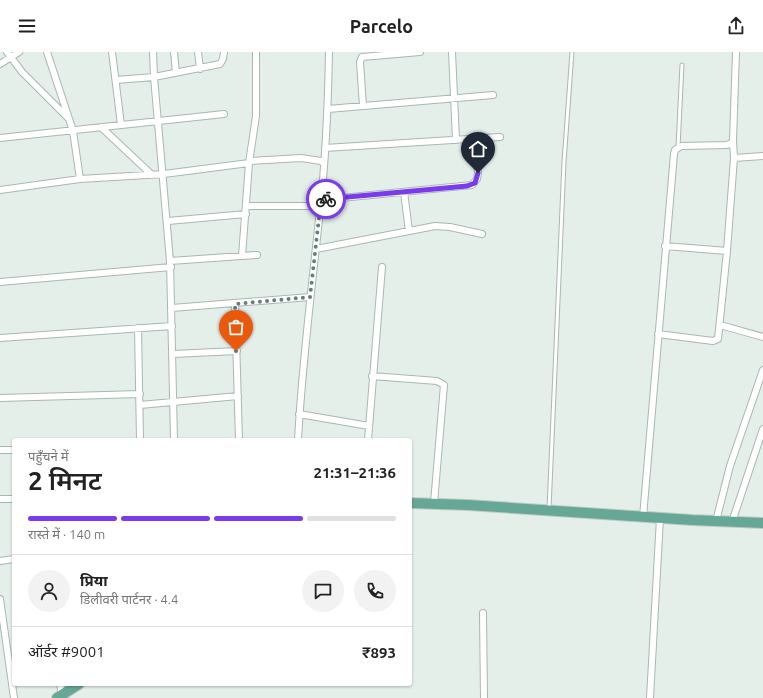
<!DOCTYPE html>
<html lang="hi">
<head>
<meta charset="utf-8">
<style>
	body { margin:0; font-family:Ubuntu,"Noto Sans Devanagari",sans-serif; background:#f2f2f2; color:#222; height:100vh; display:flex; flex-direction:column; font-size:15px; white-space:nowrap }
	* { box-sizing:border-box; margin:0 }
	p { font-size:13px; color:#767676 }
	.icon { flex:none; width:22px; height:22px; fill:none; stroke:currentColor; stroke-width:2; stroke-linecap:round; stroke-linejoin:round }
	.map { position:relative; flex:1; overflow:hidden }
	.sheet { position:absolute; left:12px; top:386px; width:400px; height:248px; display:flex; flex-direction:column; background:#fff; border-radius:4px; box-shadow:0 1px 3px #0004 }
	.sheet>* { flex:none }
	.pin { position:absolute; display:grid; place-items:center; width:34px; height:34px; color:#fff; margin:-41px -17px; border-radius:50% 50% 50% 0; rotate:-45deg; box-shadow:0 0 4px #0007 }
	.pin .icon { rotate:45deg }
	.courier { position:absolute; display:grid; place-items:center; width:40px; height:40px; margin:-20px; border:3px solid #7c3aed; border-radius:50%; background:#fff; color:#222; box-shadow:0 1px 5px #0007 }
	.summary em { font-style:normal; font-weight:600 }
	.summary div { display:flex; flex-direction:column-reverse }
	.summary { display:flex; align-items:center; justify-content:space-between; height:68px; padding:0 16px }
	h1 { font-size:26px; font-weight:600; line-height:30px }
	.bar { display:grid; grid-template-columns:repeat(4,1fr); gap:6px 4px; align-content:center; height:48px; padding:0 16px }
	.bar i { height:5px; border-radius:3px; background:#e0e0e0 }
	.bar .active { background:#7c3aed }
	.bar p { grid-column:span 4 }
	.line { display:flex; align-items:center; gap:10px; padding:0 16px; border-top:1px solid #e0e0e0 }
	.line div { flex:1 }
	.round { display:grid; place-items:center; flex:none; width:42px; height:42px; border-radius:21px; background:#f2f2f2 }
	header { display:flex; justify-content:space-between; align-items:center; height:52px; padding:0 16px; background:#fff; font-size:18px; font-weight:600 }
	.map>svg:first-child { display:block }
</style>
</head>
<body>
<header><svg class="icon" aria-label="menu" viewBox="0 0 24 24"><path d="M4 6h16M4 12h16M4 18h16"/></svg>Parcelo<svg class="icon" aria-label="share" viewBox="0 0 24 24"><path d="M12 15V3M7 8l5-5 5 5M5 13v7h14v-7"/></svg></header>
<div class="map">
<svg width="763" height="646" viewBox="0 0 763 646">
	<rect width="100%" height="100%" fill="#e5efea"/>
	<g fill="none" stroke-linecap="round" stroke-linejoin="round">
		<defs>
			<path id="lane" d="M 678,95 L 682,13
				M 549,457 L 564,110 L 572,0"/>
			<path id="street" d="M 7,0 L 22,20 L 68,66
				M 47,0 L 73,79 L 80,127
				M 112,0 L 121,73
				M 153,0 L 154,25 L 170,209 L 174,388
				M 174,0 L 176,21
				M 198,0 L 200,17
				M 452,0 L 456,88
				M 0,12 L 19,0
				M 116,28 L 154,25 L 220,12 L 223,7 L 224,0
				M 363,54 L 360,10 L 362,5 L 420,0
				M 328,57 L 493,43
				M 101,75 L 152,123
				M 0,86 L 224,62
				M 325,96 L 500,85
				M 734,106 L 763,104
				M 0,138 L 80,127 L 164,122 L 249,111 L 250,109 L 301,106 L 321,109 L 324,112
				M 404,140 L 409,179
				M 321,148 L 472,133 L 477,127 L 478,121 L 474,87
				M 246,154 L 321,154
				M 168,169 L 246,162
				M 665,194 L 727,199
				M 316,197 L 435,174 L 450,175 L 482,182
				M 242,204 L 249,111 L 256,64 L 256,0
				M 170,209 L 257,203
				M 0,230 L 171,215
				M 235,252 L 239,388
				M 172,256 L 310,245
				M 720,273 L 763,285
				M 138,276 L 140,388
				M 658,282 L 713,289 L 718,287 L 727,199 L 734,106 L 733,89
				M 0,286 L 172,274
				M 173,302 L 237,299
				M 372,324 L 437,329 L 444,333 L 434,451
				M 0,346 L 140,342
				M 140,353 L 238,344
				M 299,362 L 369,374
				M 298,388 C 302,311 312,235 320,158 C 326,105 328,53 329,0
				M 368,388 L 382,215
				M 0,398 L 14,398
				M 0,447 L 14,447
				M 643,465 L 674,102 L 675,98 L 681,94 L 726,93 L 730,92 L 733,89 L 736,0
				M 716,469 L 730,414 L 763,318
				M 732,470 L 763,377
				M 0,509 L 14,507
				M 0,547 L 14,646
				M 483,561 L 484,646
				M 60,632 L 62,643
				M 650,646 L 660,466"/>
			<path id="primary" d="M 410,451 L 468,453 L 692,468 L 763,471
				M 57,646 L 79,632"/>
		</defs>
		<use href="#lane" stroke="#a7b8b2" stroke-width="5"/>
		<use href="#street" stroke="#a7b8b2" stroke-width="8"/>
		<use href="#primary" stroke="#c1cac8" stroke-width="12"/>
		<use href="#lane" stroke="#fff" stroke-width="3"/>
		<use href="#street" stroke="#fff" stroke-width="6"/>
		<use href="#primary" stroke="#67a796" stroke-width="10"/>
	</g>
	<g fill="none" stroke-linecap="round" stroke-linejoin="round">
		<path stroke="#677f78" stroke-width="4" stroke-dasharray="0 7.2" d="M 236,299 L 235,252 L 310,245 L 321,148 L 326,147"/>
		<path stroke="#7c3aed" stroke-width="5" d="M 326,147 L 467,134 L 475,131 L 478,121"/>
	</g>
</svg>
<div class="pin" style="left:236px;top:299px;background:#ea580c"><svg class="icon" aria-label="bag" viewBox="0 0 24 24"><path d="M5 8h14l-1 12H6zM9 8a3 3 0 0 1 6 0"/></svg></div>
<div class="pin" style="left:478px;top:121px;background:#1f2937"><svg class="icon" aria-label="home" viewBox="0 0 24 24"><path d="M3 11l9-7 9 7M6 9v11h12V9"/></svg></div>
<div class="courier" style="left:326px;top:147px"><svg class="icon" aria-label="bike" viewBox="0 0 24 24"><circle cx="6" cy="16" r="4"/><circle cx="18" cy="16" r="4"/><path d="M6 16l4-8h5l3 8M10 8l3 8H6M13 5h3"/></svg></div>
<section class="sheet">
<div class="summary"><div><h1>2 मिनट</h1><p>पहुँचने में</p></div><em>21:31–21:36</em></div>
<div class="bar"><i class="active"></i><i class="active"></i><i class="active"></i><i></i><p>रास्ते में · 140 m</p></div>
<div class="line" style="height:72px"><a class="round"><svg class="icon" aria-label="person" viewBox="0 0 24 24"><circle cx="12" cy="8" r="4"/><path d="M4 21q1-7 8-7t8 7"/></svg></a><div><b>प्रिया</b><p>डिलीवरी पार्टनर · 4.4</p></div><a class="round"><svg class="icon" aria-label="chat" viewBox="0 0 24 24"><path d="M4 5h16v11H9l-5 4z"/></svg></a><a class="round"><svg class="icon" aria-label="phone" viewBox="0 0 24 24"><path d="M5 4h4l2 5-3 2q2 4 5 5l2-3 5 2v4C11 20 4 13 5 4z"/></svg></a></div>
<div class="line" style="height:52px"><div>ऑर्डर #9001</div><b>₹893</b></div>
</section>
</div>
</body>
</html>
